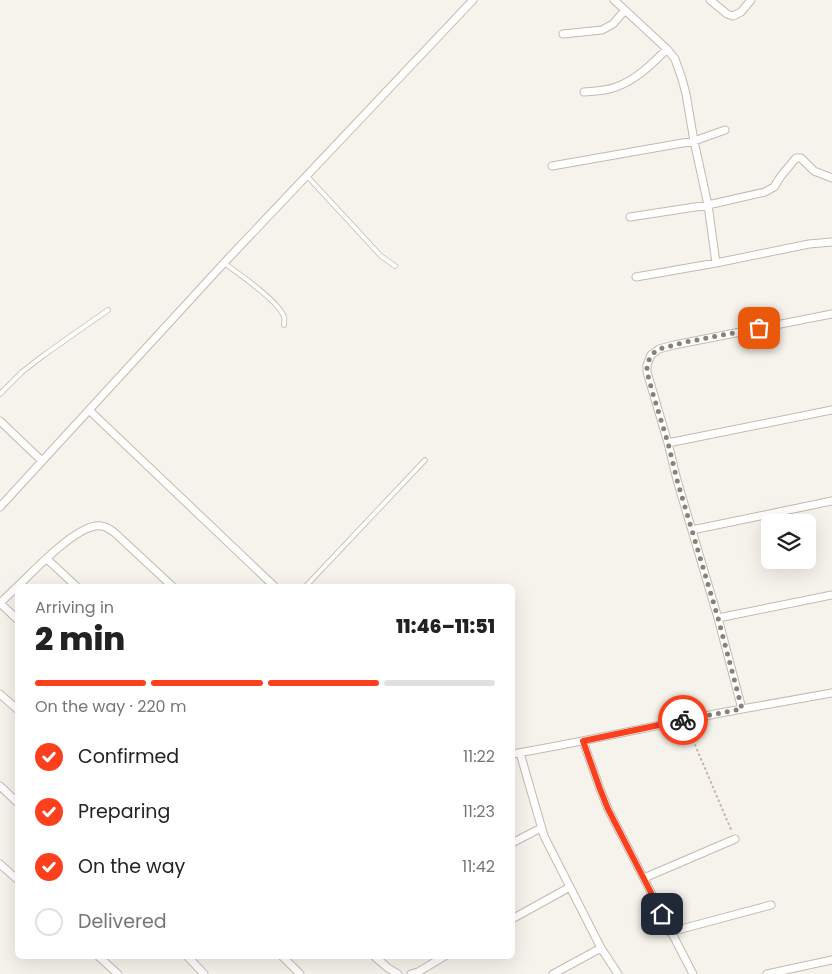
<!DOCTYPE html>
<html lang="en">
<head>
<meta charset="utf-8">
<style>
	body { margin:0; font-family:Poppins,sans-serif; background:#f2f2f2; color:#222; height:100vh; display:flex; flex-direction:column; font-size:19px; white-space:nowrap }
	* { box-sizing:border-box; margin:0 }
	p { font-size:16px; color:#767676 }
	.icon { flex:none; width:28px; height:28px; fill:none; stroke:currentColor; stroke-width:2; stroke-linecap:round; stroke-linejoin:round }
	.map { position:relative; flex:1; overflow:hidden }
	.side { position:absolute; left:15px; top:584px; width:500px; height:375px; display:flex; flex-direction:column; background:#fff; border-radius:8px; box-shadow:0 5px 20px #0002 }
	.side>* { flex:none }
	.controls { position:absolute; left:761px; top:514px; display:grid; gap:10px }
	.controls a { display:grid; place-items:center; width:55px; height:55px; border-radius:8px; background:#fff; box-shadow:0 5px 20px #0002; font-size:25px }
	.pin { position:absolute; display:grid; place-items:center; width:42px; height:42px; color:#fff; margin:-21px; border-radius:10px; box-shadow:0 2px 8px #0006 }
	.courier { position:absolute; display:grid; place-items:center; width:50px; height:50px; margin:-25px; border:4px solid #fc3f1d; border-radius:50%; background:#fff; color:#222; box-shadow:0 1px 6px #0007 }
	.head em { font-style:normal; font-weight:800 }
	.head div { display:flex; flex-direction:column-reverse }
	.head { display:flex; align-items:center; justify-content:space-between; height:85px; padding:0 20px }
	h1 { font-size:32px; font-weight:800; line-height:38px }
	.bar { display:grid; grid-template-columns:repeat(4,1fr); gap:8px 5px; align-content:center; height:60px; padding:0 20px }
	.bar i { height:6px; border-radius:4px; background:#e0e0e0 }
	.bar .selected { background:#fc3f1d }
	.bar p { grid-column:span 4 }
	ol { padding:0 20px; list-style:none }
	li { display:flex; align-items:center; gap:15px; height:55px }
	li p { margin-inline-start:auto }
	li .icon { padding:5px; border-radius:50%; background:#fc3f1d; color:#fff; stroke-width:4 }
	li:last-child { color:#767676 }
	li i { width:28px; height:28px; border:2px solid #e0e0e0; border-radius:50% }
	.map>svg:first-child { display:block }
</style>
</head>
<body>
<div class="map">
<svg width="832" height="974" viewBox="0 0 832 974">
	<rect width="100%" height="100%" fill="#f6f3ec"/>
	<g fill="none" stroke-linecap="round" stroke-linejoin="round">
		<defs>
			<path id="lane" d="M 307,176 L 381,256 L 395,266
				M 224,263 C 238,273 280,302 284,317 C 285,320 284,322 284,325
				M 0,394 L 22,372 L 44,355 L 108,310
				M 306,586 L 425,460"/>
			<path id="street" d="M 614,0 L 667,49 L 675,59 L 682,79 L 686,94 L 694,141 L 708,205 L 716,263
				M 710,0 L 727,14 L 733,16 L 741,12 L 751,0
				M 563,34 L 602,30 L 613,24 L 625,10
				M 584,92 C 595,91 606,91 616,87 C 636,80 652,64 667,49
				M 552,166 L 694,141 L 725,130
				M 630,217 L 708,205 L 765,192 L 774,187 L 781,176 L 796,158 L 801,158 L 814,171 L 832,178
				M 636,277 L 716,263 L 809,244 L 832,242
				M 832,314 L 674,345 L 659,349 L 651,355 L 647,365 L 647,372 L 668,443 L 677,480 L 718,618 L 742,709 L 832,693
				M 89,410 L 274,586
				M 0,421 L 42,461
				M 668,443 L 832,410
				M 0,507 L 224,263 L 473,0
				M 692,530 L 832,501
				M 47,559 L 76,586
				M 18,586 C 35,570 78,523 101,526 C 106,526 111,530 115,533 L 172,586
				M 0,603 L 18,620
				M 0,603 L 18,586
				M 718,618 L 832,595
				M 0,694 L 18,710
				M 583,741 L 600,789 L 608,809 L 693,974
				M 520,753 L 544,836 L 601,948 L 618,974
				M 512,754 C 589,741 665,723 742,709
				M 0,786 L 18,803
				M 512,843 L 541,828
				M 0,864 L 18,880
				M 644,878 L 735,839
				M 512,919 L 570,887
				M 670,932 L 771,905
				M 98,956 L 118,974
				M 187,956 L 204,974
				M 282,956 L 300,974
				M 374,956 L 388,968 L 398,974
				M 411,974 L 418,972 L 445,956
				M 553,974 L 601,948
				M 767,974 L 832,960"/>
		</defs>
		<use href="#lane" stroke="#c2bbae" stroke-width="5.5"/>
		<use href="#street" stroke="#c2bbae" stroke-width="9"/>
		<path stroke="#c4b79f" stroke-width="2" stroke-dasharray="2.5 2.5" stroke-linecap="butt" d="M 687,726 L 732,832"/>
		<use href="#lane" stroke="#fff" stroke-width="4"/>
		<use href="#street" stroke="#fff" stroke-width="7"/>
	</g>
	<g fill="none" stroke-linecap="round" stroke-linejoin="round">
		<path stroke="#878178" stroke-width="5" stroke-dasharray="0 9" d="M 683,720 L 742,709 L 718,618 L 677,480 L 668,443 L 653,394 L 647,372 L 647,365 L 651,355 L 659,349 L 686,342 L 759,328"/>
		<path stroke="#fc3f1d" stroke-width="6" d="M 662,914 L 608,809 L 600,789 L 583,741 L 683,720"/>
	</g>
</svg>
<div class="controls">
<a><svg class="icon" aria-label="layers" viewBox="0 0 24 24"><path d="M12 4l9 5-9 5-9-5zM3 14l9 5 9-5"/></svg></a>
</div>
<div class="pin" style="left:759px;top:328px;background:#ea580c"><svg class="icon" aria-label="bag" viewBox="0 0 24 24"><path d="M5 8h14l-1 12H6zM9 8a3 3 0 0 1 6 0"/></svg></div>
<div class="pin" style="left:662px;top:914px;background:#1f2937"><svg class="icon" aria-label="home" viewBox="0 0 24 24"><path d="M3 11l9-7 9 7M6 9v11h12V9"/></svg></div>
<div class="courier" style="left:683px;top:720px"><svg class="icon" aria-label="bike" viewBox="0 0 24 24"><circle cx="6" cy="16" r="4"/><circle cx="18" cy="16" r="4"/><path d="M6 16l4-8h5l3 8M10 8l3 8H6M13 5h3"/></svg></div>
<section class="side">
<div class="head"><div><h1>2 min</h1><p>Arriving in</p></div><em>11:46–11:51</em></div>
<div class="bar"><i class="selected"></i><i class="selected"></i><i class="selected"></i><i></i><p>On the way · 220 m</p></div>
<ol>
<li><svg class="icon" aria-label="check" viewBox="0 0 24 24"><path d="M5 12l5 5 9-10"/></svg>Confirmed<p>11:22</p></li>
<li><svg class="icon" aria-label="check" viewBox="0 0 24 24"><path d="M5 12l5 5 9-10"/></svg>Preparing<p>11:23</p></li>
<li><svg class="icon" aria-label="check" viewBox="0 0 24 24"><path d="M5 12l5 5 9-10"/></svg>On the way<p>11:42</p></li>
<li><i></i>Delivered</li>
</ol>
</section>
</div>
</body>
</html>
